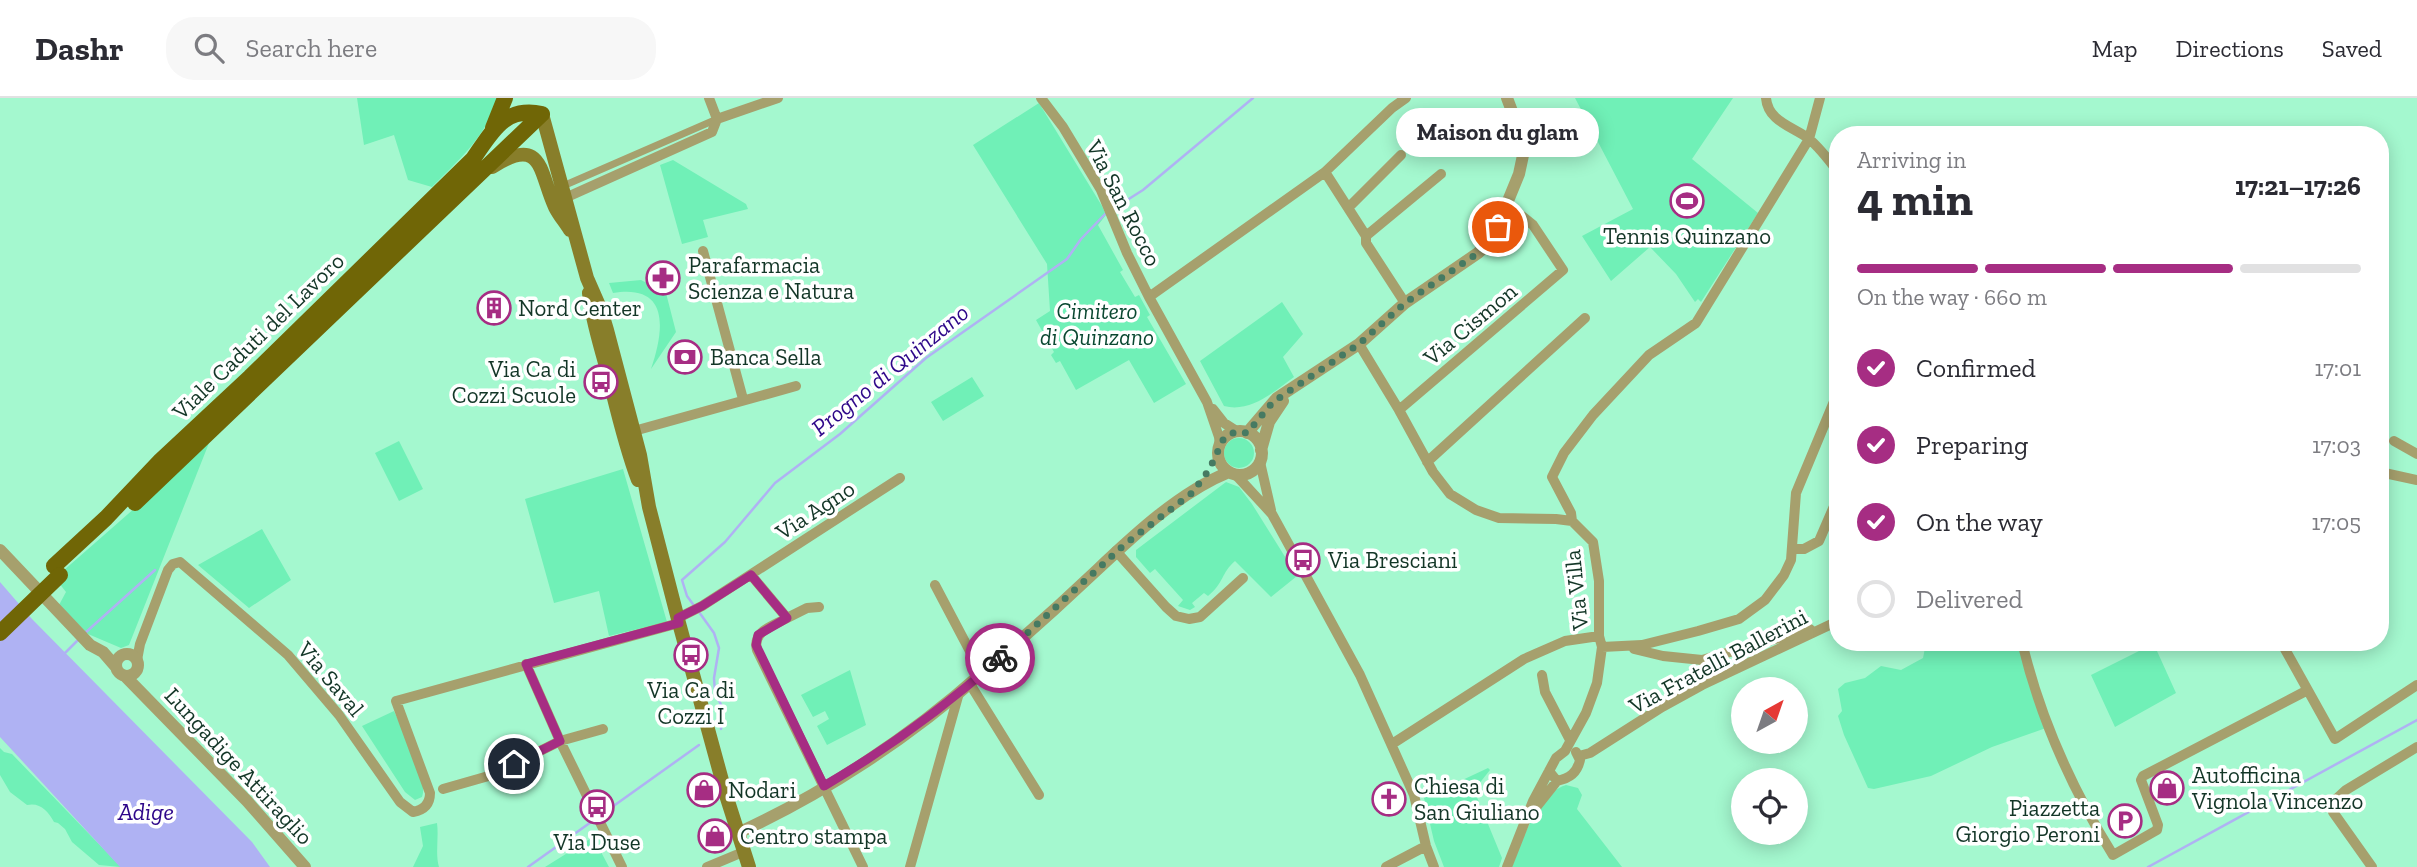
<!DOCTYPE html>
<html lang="en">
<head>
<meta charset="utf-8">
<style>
	body { margin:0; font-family:"Zilla Slab",serif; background:#f7f7f7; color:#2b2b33; height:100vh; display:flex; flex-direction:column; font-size:26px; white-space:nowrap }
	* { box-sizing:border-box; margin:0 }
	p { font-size:23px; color:#7c7c81 }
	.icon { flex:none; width:38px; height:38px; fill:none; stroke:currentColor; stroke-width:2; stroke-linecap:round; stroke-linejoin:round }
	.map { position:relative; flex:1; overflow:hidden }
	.panel { position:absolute; left:1829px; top:28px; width:560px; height:525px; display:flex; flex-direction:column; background:#fff; border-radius:28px; box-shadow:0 4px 18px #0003 }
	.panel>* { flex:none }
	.needle { width:46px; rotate:40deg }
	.controls { position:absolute; left:1731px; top:579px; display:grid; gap:14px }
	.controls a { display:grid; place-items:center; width:77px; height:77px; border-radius:50%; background:#fff; box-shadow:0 4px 18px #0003; font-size:35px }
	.pin { position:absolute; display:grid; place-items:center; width:60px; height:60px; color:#fff; margin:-30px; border:4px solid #fff; border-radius:50%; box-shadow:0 2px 7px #0007 }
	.courier { position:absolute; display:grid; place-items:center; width:70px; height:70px; margin:-35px; border:5px solid #a62d83; border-radius:50%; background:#fff; color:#222; box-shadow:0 2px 9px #0007 }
	.bubble { position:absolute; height:49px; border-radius:24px; background:#fff; box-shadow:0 4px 18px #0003; font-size:23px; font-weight:700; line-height:49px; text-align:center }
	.summary em { font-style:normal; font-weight:700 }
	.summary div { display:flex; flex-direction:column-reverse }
	.summary { display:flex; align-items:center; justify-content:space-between; height:119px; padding:0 28px }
	h1 { font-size:46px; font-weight:700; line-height:52px }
	.bar { display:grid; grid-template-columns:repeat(4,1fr); gap:10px 7px; align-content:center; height:84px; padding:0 28px }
	.bar i { height:9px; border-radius:5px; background:#e1e1e2 }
	.bar .current { background:#a62d83 }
	.bar p { grid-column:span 4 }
	ol { padding:0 28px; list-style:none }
	li { display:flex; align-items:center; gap:21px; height:77px }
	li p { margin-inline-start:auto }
	li .icon { padding:7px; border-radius:50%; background:#a62d83; color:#fff; stroke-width:4 }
	li:last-child { color:#7c7c81 }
	li i { width:38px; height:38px; border:4px solid #e1e1e2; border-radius:50% }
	header { display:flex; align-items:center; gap:42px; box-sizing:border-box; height:98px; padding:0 35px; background:#fff; border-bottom:2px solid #e1e1e2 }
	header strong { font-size:33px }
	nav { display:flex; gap:38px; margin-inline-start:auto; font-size:24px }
	.search { width:490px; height:63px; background:#f7f7f7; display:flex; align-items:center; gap:18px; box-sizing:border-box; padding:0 24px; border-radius:28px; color:#7c7c81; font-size:26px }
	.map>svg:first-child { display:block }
</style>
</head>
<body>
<header>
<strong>Dashr</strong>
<div class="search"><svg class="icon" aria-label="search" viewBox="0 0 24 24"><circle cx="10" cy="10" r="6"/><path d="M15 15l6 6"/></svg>Search here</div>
<nav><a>Map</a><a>Directions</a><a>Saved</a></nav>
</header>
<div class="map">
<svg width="2417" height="769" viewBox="0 0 2417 769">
	<rect width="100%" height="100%" fill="#a4f8cf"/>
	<path fill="#70f0b7" d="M 357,0 L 499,0 C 484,40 461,60 432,89 L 408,82 L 394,37 L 364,47 Z
		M 1575,0 L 1733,0 L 1692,61 L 1758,115 L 1701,204 L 1698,201 L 1695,204 L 1676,176 L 1650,149 L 1611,183 L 1582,138 L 1633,111 Z
		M 1039,5 L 1102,108 L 1106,117 L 1098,127 L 1123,172 L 1120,174 L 1135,199 L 1139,197 L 1150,217 L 1147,219 L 1186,286 L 1154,305 L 1129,262 L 1076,292 L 1060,263 L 1056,265 L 1051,257 L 1054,254 L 1036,222 L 1050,213 L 1047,166 L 973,47 Z
		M 673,62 L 746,106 L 748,111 L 703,122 L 708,139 L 682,146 L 660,67 Z
		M 641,182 L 666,195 L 676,234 L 651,271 C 665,230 669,186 613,195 L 609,185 Z
		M 1282,204 L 1303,236 L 1283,259 L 1294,279 C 1274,294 1250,315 1224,308 L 1200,263 Z
		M 972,279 L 984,298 L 943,323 L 931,304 Z
		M1224 355a15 15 0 1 1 30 0a15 15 0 1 1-30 0Z
		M 399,343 L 423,391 L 399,403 L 375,355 Z
		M 209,345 L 129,547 L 121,550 L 88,536 L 59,507 L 66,494 L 55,480 Z
		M 623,371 L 667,524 L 609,538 L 599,493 L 554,505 L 525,401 Z
		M 1226,384 L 1239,389 L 1252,406 L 1297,478 L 1271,499 L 1235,463 C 1221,475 1224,485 1208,498 L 1204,495 L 1192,505 L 1195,509 L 1190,512 L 1178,508 L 1183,502 L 1155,471 L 1150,475 L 1136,459 L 1136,452 Z
		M 262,431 L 291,482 L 249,510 L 198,467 Z
		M 1938,544 L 2020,544 L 2046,630 L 1992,649 L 1931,678 L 1874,691 L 1868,690 L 1844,637 L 1838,618 L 1842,613 L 1838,591 L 1845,585 L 1865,580 L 1881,568 L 1901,572 L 1923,560 L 1925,550 Z
		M 2157,544 L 2171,546 L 2157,553 L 2176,595 L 2115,629 L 2091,577 Z
		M 850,572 L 866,627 L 827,647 L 817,628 L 829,621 L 825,613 L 813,619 L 801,597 Z
		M 394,613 C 403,633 429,679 422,699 L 415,702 L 405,694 L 362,628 Z
		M 0,650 L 4,654 L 12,656 L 121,769 L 99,767 L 72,744 L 65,731 L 58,725 L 54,724 C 48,713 40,704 27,707 L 10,694 L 0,677 Z
		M 1488,670 L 1490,672 L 1474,692 L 1502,760 L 1499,769 L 1444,769 L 1434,743 L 1424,700 Z
		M 1566,687 L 1578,690 L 1582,697 L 1577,711 L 1622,769 L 1512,769 C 1522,743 1537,696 1566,687 Z
		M 437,725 C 439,740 435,755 439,769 L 413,769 L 423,748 L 420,729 Z
		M 593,739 L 609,769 L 545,769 Z"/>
	<path fill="#afb2f3" d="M 0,484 L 32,521 L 252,744 L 270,769 L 120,769 L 0,639 Z"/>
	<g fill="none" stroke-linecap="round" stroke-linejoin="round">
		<path stroke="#afb2f3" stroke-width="2.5" d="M 1113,111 L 1143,92 L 1253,0
			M 695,509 L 687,498 L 682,482 L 725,444 L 775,385 L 840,336 L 926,260 L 1067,161 L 1081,141 L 1107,114
			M 699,514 L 714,535 L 719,550 L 714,580 L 715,594 L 723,611 L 721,631
			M 85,535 L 155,472
			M 63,557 L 78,542
			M 528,769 L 699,647
			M 2148,769 L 2417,622"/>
		<path stroke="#a6a06d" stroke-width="7" d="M 563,88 L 717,21"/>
		<path stroke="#a6a06d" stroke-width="10" d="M 709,0 L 717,21
			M 1041,0 L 1063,29 L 1101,92 L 1127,155 L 1149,199 L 1207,304 L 1219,339 L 1220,348
			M 1766,0 C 1768,23 1791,28 1808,40 C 1819,49 1829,62 1838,74
			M 717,21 L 778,0
			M 1325,74 L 1366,138 L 1366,145 L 1405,205
			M 565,100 L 712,34 L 717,21
			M 1348,110 L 1401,57
			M 1366,138 L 1441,76
			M 703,153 L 743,301
			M 1149,199 L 1325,74 L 1392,10 L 1406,0
			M 1359,246 L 1399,312 L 1433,374 L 1450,396 L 1476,412 L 1499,420 L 1556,421 L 1572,423 L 1593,444 L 1599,483 L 1599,538 L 1602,549 L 1597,585 L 1586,615 L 1565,653 L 1556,660 L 1533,703 L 1507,769
			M 1213,311 L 1224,325 L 1238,334
			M 1399,312 L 1563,172 L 1533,127 L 1507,106
			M 634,333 L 796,288
			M 2394,343 L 2417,356
			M 1260,364 L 1271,412
			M 1427,364 L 1585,220
			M 2380,374 L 2417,382
			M 1236,377 L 1272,416 L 1360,577 L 1414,697 L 1426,748 L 1434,769
			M 1572,423 L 1571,415 L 1552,379 L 1564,355 L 1593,317 L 1649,257 L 1696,225 L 1809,41 L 1820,0
			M 1794,451 L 1804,451 L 1819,443 L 1838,399
			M 1116,453 L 1166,509 L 1176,518 L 1189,521 L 1200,519 L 1243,480
			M 751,477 L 787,520 L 807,510 L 819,509
			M 935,487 L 982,576
			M 678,520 L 702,508 L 900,380
			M 787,520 C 773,528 752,533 757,552 L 863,769
			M 2022,544 C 2040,620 2072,691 2113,757 L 2157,732 L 2158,727 L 2141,682 L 2143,678 L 2306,593
			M 2281,544 L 2335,641 L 2417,587
			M 1602,549 L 1642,547 L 1698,533 L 1739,521 L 1765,502 L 1784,477 L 1791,462 L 1796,395 L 1838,294
			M 1634,551 L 1663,558 L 1702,562 L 1810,531
			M 137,562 L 140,546 L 168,472 L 173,466 L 180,464 L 288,557 L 339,617 L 400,704 L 413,714 C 424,712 430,706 430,695 L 396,603 L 679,525
			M 526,566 L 560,643 L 622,769
			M 1542,577 L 1545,594 L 1570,642
			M 970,586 L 1039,697
			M 1392,646 L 1524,561 L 1565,543 L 1599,538
			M 1579,658 L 1590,655 L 1662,609 L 1702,587 L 1838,523
			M 1549,673 L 1557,683 C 1570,680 1577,675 1580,662 L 1576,654
			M 443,691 L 492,677 L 560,643 L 603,631
			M 1534,712 L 1557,683
			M 707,769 L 743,754
			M 910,769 L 959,595
			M 1386,769 L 1426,748
			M 2372,769 L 2333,714 L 2333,704 L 2346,692 L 2417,649"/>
		<path stroke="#a6a06d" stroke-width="12" d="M1218 355a22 22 0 1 1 44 0a22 22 0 1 1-44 0Z
			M 1247,335 L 1277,300 L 1359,246 L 1405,205 L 1478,155 L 1492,142 L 1519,76 L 1525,48 L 1507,0
			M 1261,352 L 1269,324 L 1283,303
			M 0,452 L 90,547 L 103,554 L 116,569
			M116 567a11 11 0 1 1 22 0a11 11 0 1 1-22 0Z
			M 125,578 L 247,703 L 305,769
			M 738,735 C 825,695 910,639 982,575 C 1021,542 1060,507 1097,472 C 1135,436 1180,394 1229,374"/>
		<path stroke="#887e2a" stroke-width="14" d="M 542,16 L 587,180 L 601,212 L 607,232 L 640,357 L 649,409 L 679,525 L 726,697 L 749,769
			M 492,69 C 544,36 539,75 555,109 C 559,117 565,124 570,132
			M 589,195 C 592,223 601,249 608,276 C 617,312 625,348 638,382"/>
		<path stroke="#706606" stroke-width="16" d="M 493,30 L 505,0
			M 135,405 L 542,16
			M 54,468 L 106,420 L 161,362 L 250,279 L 473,61 C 492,34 504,8 542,16"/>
		<path stroke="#706606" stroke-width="16" d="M 0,535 L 60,477"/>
	</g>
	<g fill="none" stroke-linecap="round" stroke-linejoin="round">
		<path stroke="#467a62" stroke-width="7" stroke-dasharray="0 12.6" d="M 1000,560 L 1124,447 L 1192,395 L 1209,372 L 1224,340 L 1235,334 L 1247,335 L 1273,304 L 1359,246 L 1405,205 L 1478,155 L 1492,142 L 1498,129"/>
		<path stroke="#a62d83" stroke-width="9" d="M 514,666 L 560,643 L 526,566 L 679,525 L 678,520 L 702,508 L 751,477 L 787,520 L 758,537 L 756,547 L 824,688 C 887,651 946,608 1000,560"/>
	</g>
	<defs>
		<symbol id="stadium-ring" viewBox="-11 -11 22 22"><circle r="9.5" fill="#fff" stroke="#a62d83" stroke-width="1.5"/><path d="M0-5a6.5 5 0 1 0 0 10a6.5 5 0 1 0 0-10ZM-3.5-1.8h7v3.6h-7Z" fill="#a62d83"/></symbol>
		<symbol id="pharmacy-ring" viewBox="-11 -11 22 22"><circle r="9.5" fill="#fff" stroke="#a62d83" stroke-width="1.5"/><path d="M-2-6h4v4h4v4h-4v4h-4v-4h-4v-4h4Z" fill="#a62d83"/></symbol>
		<symbol id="building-ring" viewBox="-11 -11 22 22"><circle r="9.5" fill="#fff" stroke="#a62d83" stroke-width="1.5"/><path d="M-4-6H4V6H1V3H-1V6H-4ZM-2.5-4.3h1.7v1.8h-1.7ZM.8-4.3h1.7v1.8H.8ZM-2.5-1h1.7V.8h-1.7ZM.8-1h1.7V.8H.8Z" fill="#a62d83"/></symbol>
		<symbol id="bank-ring" viewBox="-11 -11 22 22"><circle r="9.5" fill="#fff" stroke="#a62d83" stroke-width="1.5"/><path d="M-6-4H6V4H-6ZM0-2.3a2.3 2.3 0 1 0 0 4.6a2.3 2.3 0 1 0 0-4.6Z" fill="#a62d83"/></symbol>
		<symbol id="bus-ring" viewBox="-11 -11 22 22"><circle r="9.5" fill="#fff" stroke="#a62d83" stroke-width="1.5"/><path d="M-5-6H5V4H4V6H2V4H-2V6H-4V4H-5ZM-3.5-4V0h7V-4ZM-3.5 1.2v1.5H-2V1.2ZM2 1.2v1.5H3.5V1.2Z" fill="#a62d83"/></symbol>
		<symbol id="shop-ring" viewBox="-11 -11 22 22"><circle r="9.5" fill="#fff" stroke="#a62d83" stroke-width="1.5"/><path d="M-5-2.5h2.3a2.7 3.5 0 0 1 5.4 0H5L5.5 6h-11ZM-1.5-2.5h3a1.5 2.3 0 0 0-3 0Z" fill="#a62d83"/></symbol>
		<symbol id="church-ring" viewBox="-11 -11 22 22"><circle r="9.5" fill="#fff" stroke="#a62d83" stroke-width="1.5"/><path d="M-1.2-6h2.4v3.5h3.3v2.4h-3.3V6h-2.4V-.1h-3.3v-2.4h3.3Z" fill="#a62d83"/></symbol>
		<symbol id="parking-ring" viewBox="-11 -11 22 22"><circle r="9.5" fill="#fff" stroke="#a62d83" stroke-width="1.5"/><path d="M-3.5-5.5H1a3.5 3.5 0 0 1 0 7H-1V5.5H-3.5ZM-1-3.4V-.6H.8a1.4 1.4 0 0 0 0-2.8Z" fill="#a62d83"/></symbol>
	</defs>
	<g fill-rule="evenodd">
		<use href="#stadium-ring" x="1668" y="84" width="38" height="38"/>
		<use href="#pharmacy-ring" x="644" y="161" width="38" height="38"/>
		<use href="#building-ring" x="475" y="191" width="38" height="38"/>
		<use href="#bank-ring" x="666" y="240" width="38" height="38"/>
		<use href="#bus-ring" x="582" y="265" width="38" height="38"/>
		<use href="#bus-ring" x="1284" y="443" width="38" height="38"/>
		<use href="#bus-ring" x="672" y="538" width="38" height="38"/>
		<use href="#shop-ring" x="2148" y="671" width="38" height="38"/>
		<use href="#shop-ring" x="685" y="673" width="38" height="38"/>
		<use href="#church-ring" x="1370" y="682" width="38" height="38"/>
		<use href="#bus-ring" x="578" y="690" width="38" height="38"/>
		<use href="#parking-ring" x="2106" y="704" width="38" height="38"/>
		<use href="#shop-ring" x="696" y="719" width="38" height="38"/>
	</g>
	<g text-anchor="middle" stroke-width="7" stroke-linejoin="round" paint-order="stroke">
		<g font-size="23" fill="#133627" stroke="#fff">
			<text transform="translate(1124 105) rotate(63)" y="8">Via San Rocco</text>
			<text transform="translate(1470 226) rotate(-40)" y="8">Via Cismon</text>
			<text transform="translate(258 238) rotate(-44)" y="8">Viale Caduti del Lavoro</text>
			<text transform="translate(815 412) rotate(-33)" y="8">Via Agno</text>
			<text transform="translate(1576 492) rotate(-96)" y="8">Via Villa</text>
			<text transform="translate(1718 563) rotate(-28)" y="8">Via Fratelli Ballerini</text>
			<text transform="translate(331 581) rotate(50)" y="8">Via Saval</text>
			<text transform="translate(239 668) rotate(47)" y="8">Lungadige Attiraglio</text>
		</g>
		<g font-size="23" fill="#133627" stroke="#fff" text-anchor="start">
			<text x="1687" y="146" text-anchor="middle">Tennis Quinzano</text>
			<text x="688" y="175">Parafarmacia<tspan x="688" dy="26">Scienza e Natura</tspan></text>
			<text x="518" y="218">Nord Center</text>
			<text x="710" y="267">Banca Sella</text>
			<text x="576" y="279" text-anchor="end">Via Ca di<tspan x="576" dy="26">Cozzi Scuole</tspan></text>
			<text x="1328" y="470">Via Bresciani</text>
			<text x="691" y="600" text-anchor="middle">Via Ca di<tspan x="691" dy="26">Cozzi I</tspan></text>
			<text x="2192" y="685">Autofficina<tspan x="2192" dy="26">Vignola Vincenzo</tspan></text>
			<text x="1414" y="696">Chiesa di<tspan x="1414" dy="26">San Giuliano</tspan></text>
			<text x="728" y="700">Nodari</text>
			<text x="2100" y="718" text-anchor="end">Piazzetta<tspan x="2100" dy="26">Giorgio Peroni</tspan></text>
			<text x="740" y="746">Centro stampa</text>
			<text x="597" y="752" text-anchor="middle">Via Duse</text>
		</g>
		<g font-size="23" font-style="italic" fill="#0a4831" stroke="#fff">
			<text x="1097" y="221">Cimitero<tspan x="1097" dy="26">di Quinzano</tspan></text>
		</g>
		<g font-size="24" font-style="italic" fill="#2e0789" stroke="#fff">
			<text transform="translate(890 272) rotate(-39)" y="8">Progno di Quinzano</text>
			<text x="146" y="722">Adige</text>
		</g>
	</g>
</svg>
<div class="controls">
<a><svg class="needle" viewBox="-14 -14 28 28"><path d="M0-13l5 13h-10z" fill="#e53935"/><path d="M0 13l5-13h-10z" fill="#7c7c81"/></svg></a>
<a><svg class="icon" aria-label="locate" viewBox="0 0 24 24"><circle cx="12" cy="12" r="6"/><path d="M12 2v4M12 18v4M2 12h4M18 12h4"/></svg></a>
</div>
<div class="pin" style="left:1498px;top:129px;background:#ea580c"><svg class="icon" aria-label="bag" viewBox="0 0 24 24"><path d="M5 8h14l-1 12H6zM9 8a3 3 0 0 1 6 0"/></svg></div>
<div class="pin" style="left:514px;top:666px;background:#1f2937"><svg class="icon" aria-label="home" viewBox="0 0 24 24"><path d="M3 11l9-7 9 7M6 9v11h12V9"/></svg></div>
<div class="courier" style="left:1000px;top:560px"><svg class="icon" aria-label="bike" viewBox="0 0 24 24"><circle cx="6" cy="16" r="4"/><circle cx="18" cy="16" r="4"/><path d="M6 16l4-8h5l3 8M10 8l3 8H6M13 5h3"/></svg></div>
<div class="bubble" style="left:1396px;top:10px;width:203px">Maison du glam</div>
<section class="panel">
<div class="summary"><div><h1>4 min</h1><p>Arriving in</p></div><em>17:21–17:26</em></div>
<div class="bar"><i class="current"></i><i class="current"></i><i class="current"></i><i></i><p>On the way · 660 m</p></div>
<ol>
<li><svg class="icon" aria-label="check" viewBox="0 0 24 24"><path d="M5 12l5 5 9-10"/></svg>Confirmed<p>17:01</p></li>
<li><svg class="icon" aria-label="check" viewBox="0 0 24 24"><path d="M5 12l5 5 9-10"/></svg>Preparing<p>17:03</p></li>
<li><svg class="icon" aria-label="check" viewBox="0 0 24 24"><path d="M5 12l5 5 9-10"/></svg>On the way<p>17:05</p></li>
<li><i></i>Delivered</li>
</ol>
</section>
</div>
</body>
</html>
